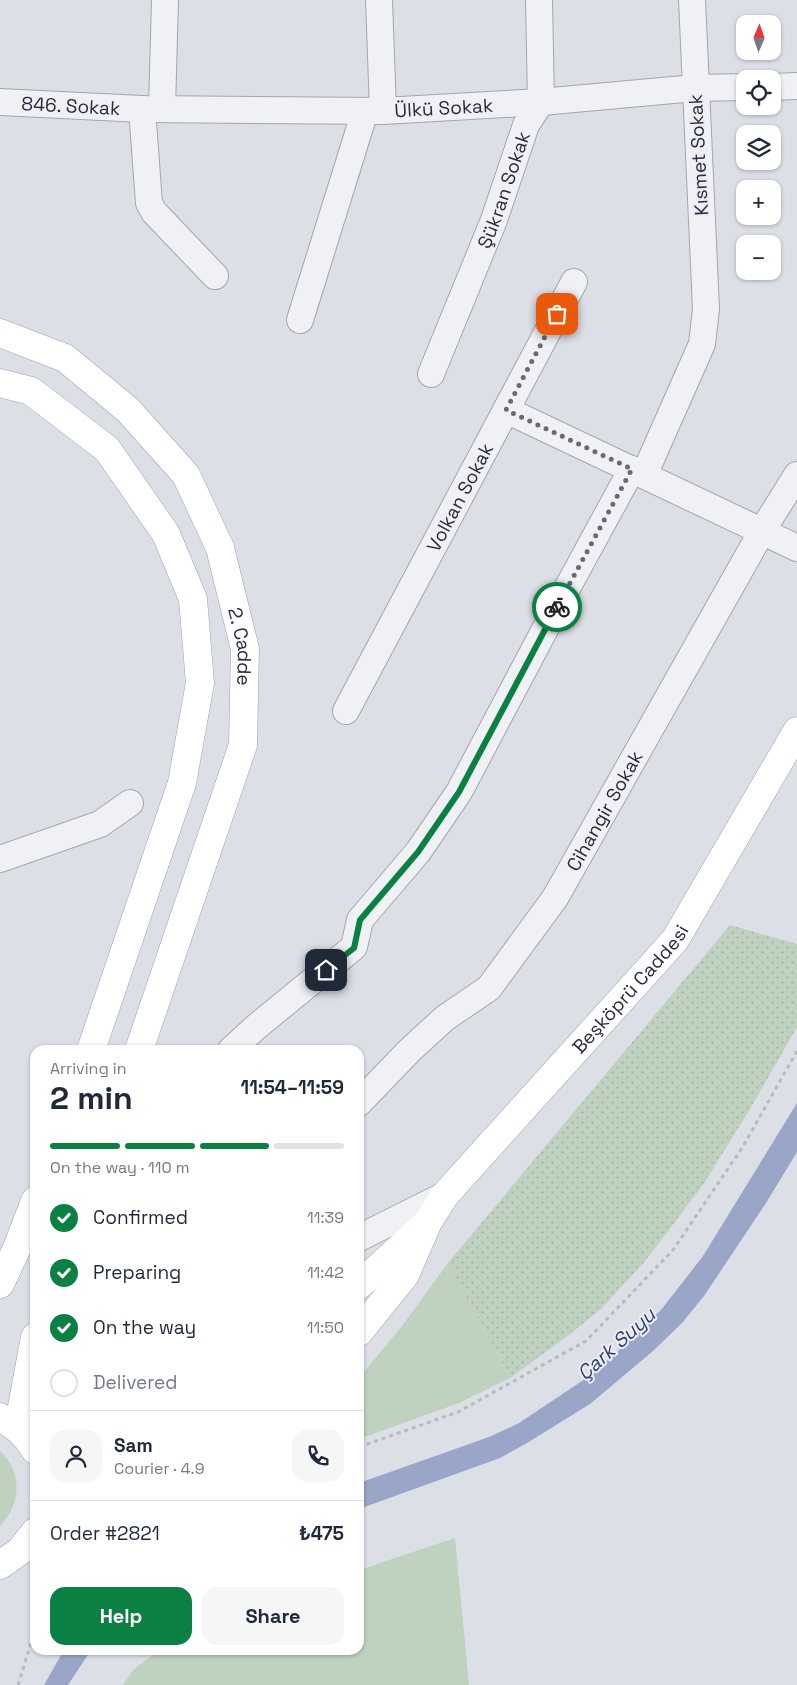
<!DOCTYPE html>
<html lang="en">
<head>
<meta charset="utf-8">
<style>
	body { margin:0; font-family:"Space Grotesk",sans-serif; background:#f6f6f7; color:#1f2937; height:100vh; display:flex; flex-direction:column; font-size:19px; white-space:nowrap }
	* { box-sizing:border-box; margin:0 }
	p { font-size:16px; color:#747a83 }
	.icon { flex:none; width:28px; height:28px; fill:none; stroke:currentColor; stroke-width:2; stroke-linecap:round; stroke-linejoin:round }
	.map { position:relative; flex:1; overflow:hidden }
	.drawer { position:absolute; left:30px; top:1045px; width:334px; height:610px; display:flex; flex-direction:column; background:#fff; border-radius:15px; box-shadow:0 1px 4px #0004 }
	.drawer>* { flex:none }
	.needle { width:32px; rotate:2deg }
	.fabs { position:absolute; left:736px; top:15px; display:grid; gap:10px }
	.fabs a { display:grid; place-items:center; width:45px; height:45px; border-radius:10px; background:#fff; box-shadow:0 1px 4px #0004; font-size:25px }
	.pin { position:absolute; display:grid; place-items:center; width:42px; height:42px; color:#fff; margin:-21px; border-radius:10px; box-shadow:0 2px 8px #0006 }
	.courier { position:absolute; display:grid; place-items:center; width:50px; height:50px; margin:-25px; border:4px solid #0b8043; border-radius:50%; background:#fff; color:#222; box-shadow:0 1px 6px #0007 }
	.overview em { font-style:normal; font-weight:800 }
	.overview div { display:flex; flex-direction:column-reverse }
	.overview { display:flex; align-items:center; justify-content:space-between; height:85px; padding:0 20px }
	h1 { font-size:32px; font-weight:800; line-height:38px }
	.bar { display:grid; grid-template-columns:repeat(4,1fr); gap:8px 5px; align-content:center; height:60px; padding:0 20px }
	.bar i { height:6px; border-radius:4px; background:#e0e1e3 }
	.bar .selected { background:#0b8043 }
	.bar p { grid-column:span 4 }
	.line { display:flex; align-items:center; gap:12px; padding:0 20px; border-top:1px solid #e0e1e3 }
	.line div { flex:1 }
	.round { display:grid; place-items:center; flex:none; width:52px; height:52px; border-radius:15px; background:#f6f6f7 }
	ol { padding:0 20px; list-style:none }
	li { display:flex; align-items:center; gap:15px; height:55px }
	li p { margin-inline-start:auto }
	li .icon { padding:5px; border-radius:50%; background:#0b8043; color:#fff; stroke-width:4 }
	li:last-child { color:#747a83 }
	li i { width:28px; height:28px; border:2px solid #e0e1e3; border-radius:50% }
	.action { display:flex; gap:10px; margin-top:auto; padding:10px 20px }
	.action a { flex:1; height:58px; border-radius:15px; background:#0b8043; color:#fff; font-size:20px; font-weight:800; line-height:58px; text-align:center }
	.action a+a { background:#f6f6f7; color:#1f2937 }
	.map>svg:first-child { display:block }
</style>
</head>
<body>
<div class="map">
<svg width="797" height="1685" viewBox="0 0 797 1685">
	<defs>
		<pattern id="park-dots" width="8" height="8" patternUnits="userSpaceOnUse" patternTransform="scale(1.25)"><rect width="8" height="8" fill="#bfd1bf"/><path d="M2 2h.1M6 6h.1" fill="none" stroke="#a4b4a5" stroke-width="1.8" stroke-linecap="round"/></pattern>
	</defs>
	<rect width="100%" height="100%" fill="#dddfe7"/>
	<path fill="#bfd1bf" d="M 448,1263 L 510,1378 L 459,1403 L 359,1439 L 359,1378 L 402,1326 Z
		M 0,1451 C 23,1472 21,1505 0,1526 Z
		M 455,1538 L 469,1685 L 123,1685 L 133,1670 L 159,1650 L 359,1650 L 359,1571 L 374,1565 Z"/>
	<path fill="url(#park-dots)" d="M 730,925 L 797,944 L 797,1027 L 750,1109 L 703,1185 L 646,1260 L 602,1308 L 569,1335 L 510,1378 L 448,1263 Z"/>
	<path fill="#99a6c7" d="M 797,1103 L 797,1152 L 766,1203 L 704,1296 L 682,1323 L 653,1351 L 590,1404 L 527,1443 L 500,1458 L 359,1509 L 359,1483 L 489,1437 L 519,1423 L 582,1381 L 614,1355 L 661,1310 L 703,1256 Z
		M 64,1650 L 91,1650 L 68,1685 L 44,1685 Z"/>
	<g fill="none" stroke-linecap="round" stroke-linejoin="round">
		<defs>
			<g id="minor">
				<path d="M 379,0 L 383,111"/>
				<path d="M 772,87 L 797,86"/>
				<path id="s1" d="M 0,102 L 142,109 L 383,111 L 541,102 L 695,88 L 745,87"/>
				<path d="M 162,108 L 165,0"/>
				<path d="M 142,109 L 149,203 L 154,212 L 215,276"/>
				<path d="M 300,320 L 365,111"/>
				<path id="s2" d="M 431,374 L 494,220 L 526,125 L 541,102 L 539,0"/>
				<path d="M 506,410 L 797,548"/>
				<path d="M 644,475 L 702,344 L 706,309 L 692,0"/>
				<path id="s3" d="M 346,711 L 574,282"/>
				<path d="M 0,859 L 100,824 L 130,803"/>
				<path d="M 231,1050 L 256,1027 L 354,947 L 360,920 L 418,852 L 459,792 L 552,616 L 632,469"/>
				<path id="s4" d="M 359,1103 L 409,1051 L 445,1018 L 489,988 L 555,898 L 762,531 L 797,475"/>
				<path d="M 359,1238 L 445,1195"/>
			</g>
			<g id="major">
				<path id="s5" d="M 0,333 L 65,358 L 128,410 L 186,475 L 220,548 L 245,649 L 243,745 L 139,1050"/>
				<path d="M 0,383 L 31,391 L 107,449 L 166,534 L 193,599 L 200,683 L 182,783 L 91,1050"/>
				<path d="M 0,1284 L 17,1248 L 35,1201"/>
				<path d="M 359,1285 L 422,1228"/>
				<path id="s6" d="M 359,1332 L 405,1275 L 428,1222 L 445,1195 L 675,940 L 797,731"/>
				<path d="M 0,1417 C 15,1426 26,1434 35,1450"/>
				<path d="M 18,1428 L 35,1337"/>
				<path d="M 0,1565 L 20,1551 L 35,1532"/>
			</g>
		</defs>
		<use href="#minor" stroke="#a3a5b1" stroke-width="28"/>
		<use href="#major" stroke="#9da1b2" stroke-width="29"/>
		<path stroke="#b8bac1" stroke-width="3" stroke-dasharray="4 4" stroke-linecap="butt" d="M 359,1447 L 458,1412 L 586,1341 L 673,1250 L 742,1148 L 797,1051
			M 18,1685 L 31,1643 L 35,1640"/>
		<use href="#minor" stroke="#f0f1f5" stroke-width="26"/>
		<use href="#major" stroke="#fff" stroke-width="28"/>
	</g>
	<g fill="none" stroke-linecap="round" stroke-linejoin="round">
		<path stroke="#676a78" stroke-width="5" stroke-dasharray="0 9" d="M 557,607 L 632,469 L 506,410 L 557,314"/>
		<path stroke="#0b8043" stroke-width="6" d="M 326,970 L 354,948 L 360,920 L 418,852 L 459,792 L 557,607"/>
	</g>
	<g text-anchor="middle" stroke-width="4" stroke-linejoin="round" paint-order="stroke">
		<g font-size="19" fill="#272b3d" stroke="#edeef5">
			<text dy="7" stroke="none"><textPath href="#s1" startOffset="71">846. Sokak</textPath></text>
			<text dy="7" stroke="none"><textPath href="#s1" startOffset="444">Ülkü Sokak</textPath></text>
			<text transform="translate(698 155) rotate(-93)" y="7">Kısmet Sokak</text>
			<text dy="7" stroke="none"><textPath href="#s2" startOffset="198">Şükran Sokak</textPath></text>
			<text dy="7" stroke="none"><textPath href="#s3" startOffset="242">Volkan Sokak</textPath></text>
			<text dy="7" stroke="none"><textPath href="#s5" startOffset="420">2. Cadde</textPath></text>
			<text dy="7" stroke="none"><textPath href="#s4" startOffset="386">Cihangir Sokak</textPath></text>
			<text dy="7" stroke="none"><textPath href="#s6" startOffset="440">Beşköprü Caddesi</textPath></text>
		</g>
		<g font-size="20" font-style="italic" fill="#324170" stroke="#edeef5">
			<text transform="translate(616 1344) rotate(-42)" y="7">Çark Suyu</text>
		</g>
	</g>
</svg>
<div class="fabs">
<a><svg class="needle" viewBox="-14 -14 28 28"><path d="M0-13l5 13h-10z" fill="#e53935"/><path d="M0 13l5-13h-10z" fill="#747a83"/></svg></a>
<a><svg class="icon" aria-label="locate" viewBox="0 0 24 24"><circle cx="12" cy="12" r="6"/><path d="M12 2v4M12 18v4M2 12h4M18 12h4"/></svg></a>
<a><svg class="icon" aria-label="layers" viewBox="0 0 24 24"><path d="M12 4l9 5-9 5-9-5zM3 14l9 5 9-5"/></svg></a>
<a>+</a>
<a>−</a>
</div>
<div class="pin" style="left:557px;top:314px;background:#ea580c"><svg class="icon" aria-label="bag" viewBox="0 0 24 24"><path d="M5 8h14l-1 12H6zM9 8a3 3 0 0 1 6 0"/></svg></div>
<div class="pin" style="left:326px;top:970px;background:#1f2937"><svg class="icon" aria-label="home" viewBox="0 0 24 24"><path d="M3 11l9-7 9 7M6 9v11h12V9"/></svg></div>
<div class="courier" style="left:557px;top:607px"><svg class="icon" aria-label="bike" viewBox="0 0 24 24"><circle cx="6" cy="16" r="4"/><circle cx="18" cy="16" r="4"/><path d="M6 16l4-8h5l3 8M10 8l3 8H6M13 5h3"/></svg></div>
<section class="drawer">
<div class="overview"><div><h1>2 min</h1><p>Arriving in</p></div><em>11:54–11:59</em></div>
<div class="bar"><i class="selected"></i><i class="selected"></i><i class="selected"></i><i></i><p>On the way · 110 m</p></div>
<ol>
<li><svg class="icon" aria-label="check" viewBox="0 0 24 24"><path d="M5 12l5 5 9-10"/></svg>Confirmed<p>11:39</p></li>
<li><svg class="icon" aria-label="check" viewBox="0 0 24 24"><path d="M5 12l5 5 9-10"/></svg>Preparing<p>11:42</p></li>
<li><svg class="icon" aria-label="check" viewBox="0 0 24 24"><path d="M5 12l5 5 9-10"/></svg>On the way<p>11:50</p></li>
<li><i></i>Delivered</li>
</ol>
<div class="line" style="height:90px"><a class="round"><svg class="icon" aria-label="person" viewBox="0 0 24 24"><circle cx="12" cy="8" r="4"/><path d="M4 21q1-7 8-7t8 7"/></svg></a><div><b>Sam</b><p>Courier · 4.9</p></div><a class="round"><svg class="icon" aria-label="phone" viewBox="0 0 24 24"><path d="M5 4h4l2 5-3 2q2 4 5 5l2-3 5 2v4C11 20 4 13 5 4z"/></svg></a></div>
<div class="line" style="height:65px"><div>Order #2821</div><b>₺475</b></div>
<div class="action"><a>Help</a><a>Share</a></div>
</section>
</div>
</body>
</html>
